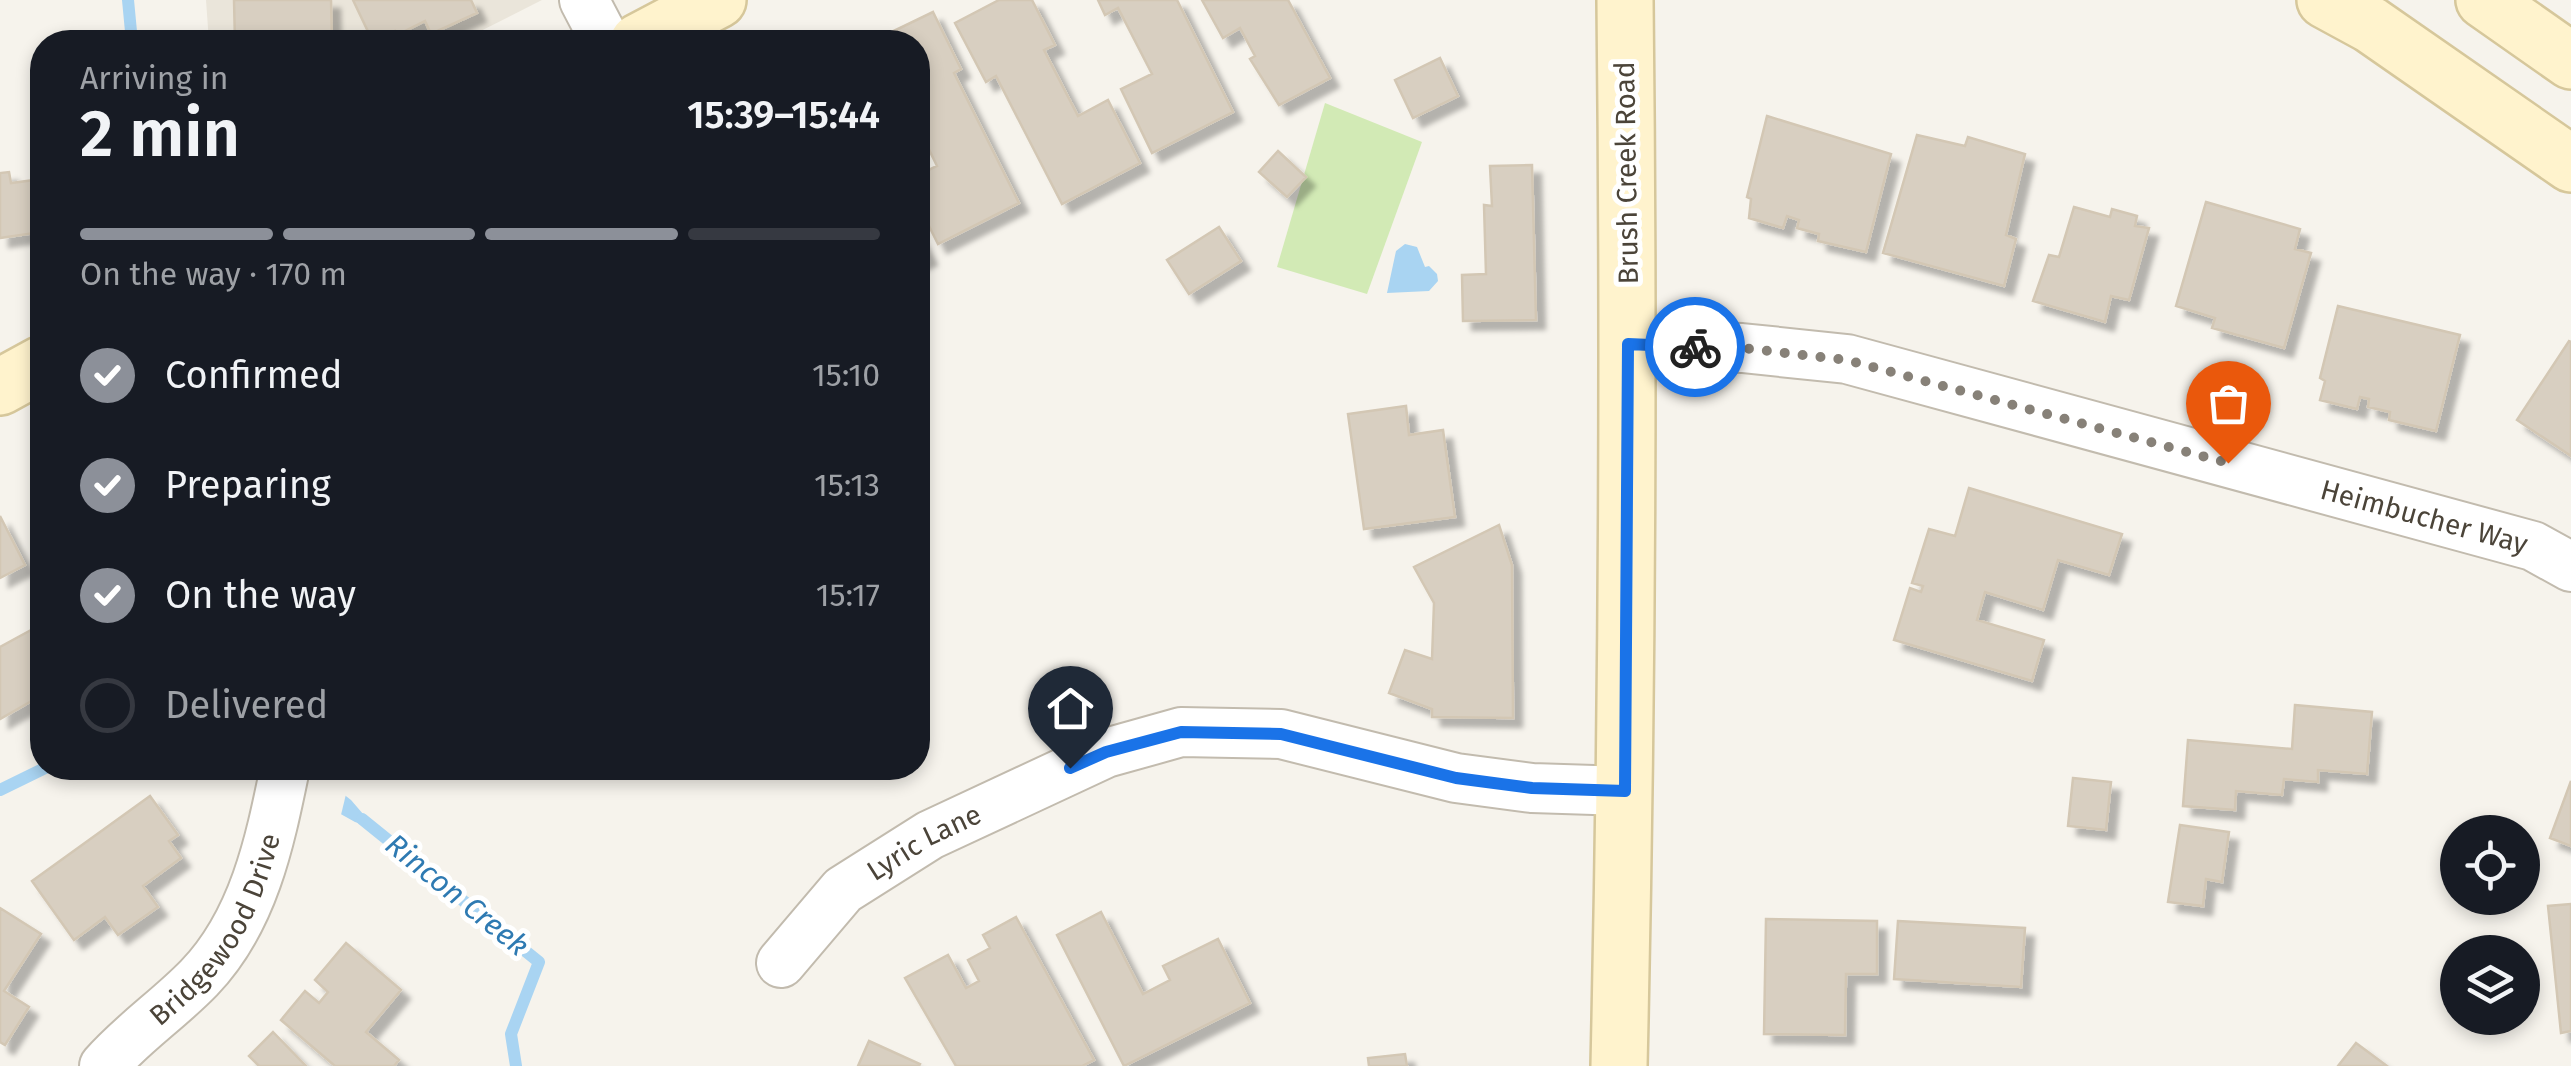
<!DOCTYPE html>
<html lang="en">
<head>
<meta charset="utf-8">
<style>
	body { margin:0; font-family:"Fira Sans",sans-serif; background:#20242c; color:#f1f3f6; height:100vh; display:flex; flex-direction:column; font-size:38px; white-space:nowrap }
	* { box-sizing:border-box; margin:0 }
	p { font-size:32px; color:#9ea1a6 }
	.icon { flex:none; width:55px; height:55px; fill:none; stroke:currentColor; stroke-width:2; stroke-linecap:round; stroke-linejoin:round }
	.map { position:relative; flex:1; overflow:hidden }
	.details { position:absolute; left:30px; top:30px; width:900px; height:750px; display:flex; flex-direction:column; background:#171b24; border-radius:40px; box-shadow:0 5px 15px #0003 }
	.details>* { flex:none }
	.buttons { position:absolute; left:2440px; top:815px; display:grid; gap:20px }
	.buttons a { display:grid; place-items:center; width:100px; height:100px; border-radius:50%; background:#171b24; box-shadow:0 5px 15px #0003; font-size:50px }
	.pin { position:absolute; display:grid; place-items:center; width:85px; height:85px; color:#fff; margin:-102px -42px; border-radius:50% 50% 50% 0; rotate:-45deg; box-shadow:0 0 10px #0007 }
	.pin .icon { rotate:45deg }
	.courier { position:absolute; display:grid; place-items:center; width:100px; height:100px; margin:-50px; border:8px solid #1a73e8; border-radius:50%; background:#fff; color:#222; box-shadow:0 2px 12px #0007 }
	.head em { font-style:normal; font-weight:600 }
	.head div { display:flex; flex-direction:column-reverse }
	.head { display:flex; align-items:center; justify-content:space-between; height:170px; padding:0 50px }
	h1 { font-size:65px; font-weight:600; line-height:75px }
	.bar { display:grid; grid-template-columns:repeat(4,1fr); gap:15px 10px; align-content:center; height:120px; padding:0 50px }
	.bar i { height:12px; border-radius:8px; background:#363941 }
	.bar .current { background:#8c9099 }
	.bar p { grid-column:span 4 }
	ol { padding:0 50px; list-style:none }
	li { display:flex; align-items:center; gap:30px; height:110px }
	li p { margin-inline-start:auto }
	li .icon { padding:10px; border-radius:50%; background:#8c9099; color:#fff; stroke-width:4 }
	li:last-child { color:#9ea1a6 }
	li i { width:55px; height:55px; border:5px solid #363941; border-radius:50% }
	.map>svg:first-child { display:block }
</style>
</head>
<body>
<div class="map">
<svg width="2571" height="1066" viewBox="0 0 2571 1066">
	<defs>
		<filter id="shadow"><feDropShadow dx="9" dy="9" stdDeviation="2.5" flood-color="#0004"/></filter>
	</defs>
	<rect width="100%" height="100%" fill="#f6f3ec"/>
	<path fill="#eae5da" d="M 206,0 L 542,0 L 459,42 L 209,42 Z"/>
	<path fill="#d2eab5" d="M 1325,103 L 1422,142 L 1367,294 L 1277,267 Z"/>
	<path fill="#a9d4f2" d="M 1405,244 L 1417,247 L 1425,267 L 1429,266 L 1437,274 L 1438,281 L 1429,291 L 1387,293 L 1396,251 Z
		M 258,768 L 310,768 L 351,800 L 376,829 L 355,822 Z"/>
	<path fill="#f6f3ec" d="M 253,768 L 318,768 L 347,790 L 340,819 Z"/>
	<g fill="none" stroke-linecap="round" stroke-linejoin="round">
		<path stroke="#a9d4f2" stroke-width="12" d="M 128,0 L 132,42
			M 0,790 L 45,768
			M 362,819 L 539,962 L 511,1034 L 516,1066"/>
	</g>
	<path fill="#d8cfc1" stroke="#d3c7b4" stroke-width="2.5" filter="url(#shadow)" d="M 234,0 L 331,0 L 332,42 L 235,42 Z
		M 353,0 L 471,0 L 477,13 L 431,34 L 425,21 L 397,35 L 395,31 L 373,42 Z
		M 999,0 L 1032,0 L 1055,45 L 1044,50 L 1078,116 L 1108,100 L 1140,163 L 1062,204 L 996,76 L 986,82 L 955,23 Z
		M 1098,0 L 1177,0 L 1233,112 L 1152,153 L 1121,89 L 1152,74 L 1118,8 L 1105,15 Z
		M 1202,0 L 1288,0 L 1330,78 L 1279,105 L 1250,59 L 1255,56 L 1240,28 L 1223,38 Z
		M 933,12 L 961,69 L 954,73 L 1019,203 L 938,244 L 918,204 L 918,175 L 937,166 L 918,127 L 918,42 L 871,42 Z
		M 1440,58 L 1458,96 L 1413,118 L 1395,80 Z
		M 1767,116 L 1891,154 L 1866,252 L 1818,241 L 1819,234 L 1797,228 L 1799,220 L 1787,216 L 1783,228 L 1749,218 L 1751,199 L 1747,197 Z
		M 1917,135 L 1965,146 L 1968,137 L 2025,154 L 2006,235 L 2016,239 L 2004,286 L 1883,253 Z
		M 33,138 L 42,138 L 42,155 L 33,155 Z
		M 1278,151 L 1306,177 L 1287,197 L 1259,172 Z
		M 1532,165 L 1536,320 L 1463,321 L 1462,275 L 1486,274 L 1484,205 L 1492,206 L 1490,166 Z
		M 9,172 L 11,183 L 42,179 L 42,232 L 0,238 L 0,173 Z
		M 2206,202 L 2300,229 L 2295,249 L 2311,253 L 2284,348 L 2212,328 L 2215,318 L 2176,306 Z
		M 2074,207 L 2110,217 L 2112,209 L 2137,216 L 2135,226 L 2149,228 L 2129,300 L 2111,296 L 2105,322 L 2033,301 L 2049,255 L 2059,257 Z
		M 1219,227 L 1241,261 L 1189,294 L 1167,260 Z
		M 918,236 L 928,256 L 918,261 Z
		M 2338,306 L 2460,335 L 2436,431 L 2389,420 L 2390,412 L 2368,407 L 2369,399 L 2360,397 L 2357,409 L 2320,400 L 2325,381 L 2320,378 Z
		M 2569,341 L 2571,342 L 2571,456 L 2517,420 Z
		M 1406,406 L 1409,435 L 1443,430 L 1455,517 L 1364,529 L 1348,414 Z
		M 1969,488 L 2122,534 L 2109,575 L 2058,560 L 2043,610 L 1985,592 L 1977,620 L 2044,640 L 2032,681 L 1894,640 L 1910,588 L 1921,592 L 1923,586 L 1912,583 L 1929,529 L 1955,536 Z
		M 0,516 L 25,565 L 0,578 Z
		M 1499,525 L 1512,565 L 1513,718 L 1432,717 L 1432,709 L 1389,693 L 1405,650 L 1432,659 L 1434,603 L 1414,567 Z
		M 42,624 L 42,695 L 0,719 L 0,647 Z
		M 2295,705 L 2372,712 L 2367,774 L 2318,770 L 2318,782 L 2284,779 L 2282,795 L 2236,791 L 2235,810 L 2183,806 L 2188,740 L 2292,749 Z
		M 2073,778 L 2111,782 L 2106,830 L 2068,826 Z
		M 2571,781 L 2571,846 L 2550,838 Z
		M 150,796 L 178,835 L 169,841 L 181,858 L 143,886 L 158,907 L 118,935 L 105,917 L 74,940 L 32,881 Z
		M 2180,825 L 2229,832 L 2222,882 L 2206,879 L 2203,906 L 2168,902 Z
		M 2571,904 L 2571,1031 L 2561,1033 L 2548,906 Z
		M 0,908 L 41,934 L 4,991 L 29,1007 L 5,1045 L 0,1042 Z
		M 1101,912 L 1143,994 L 1170,980 L 1163,966 L 1218,939 L 1250,1003 L 1124,1066 L 1057,935 Z
		M 1016,917 L 1094,1060 L 1082,1066 L 956,1066 L 905,978 L 948,955 L 966,988 L 979,981 L 968,960 L 990,948 L 983,935 Z
		M 1766,919 L 1877,921 L 1877,974 L 1846,974 L 1845,1035 L 1764,1034 Z
		M 1898,921 L 2025,928 L 2021,987 L 1894,979 Z
		M 346,943 L 401,990 L 366,1032 L 399,1060 L 394,1066 L 335,1066 L 281,1020 L 305,991 L 319,1003 L 328,992 L 315,980 Z
		M 273,1032 L 306,1066 L 259,1066 L 249,1056 Z
		M 869,1041 L 920,1064 L 919,1066 L 858,1066 Z
		M 2356,1043 L 2387,1066 L 2338,1066 Z
		M 1405,1054 L 1407,1066 L 1369,1066 L 1368,1058 Z"/>
	<g fill="none" stroke-linecap="round" stroke-linejoin="round">
		<defs>
			<g id="street">
				<path d="M 584,0 L 606,42"/>
				<path id="s1" d="M 1628,344 L 1742,348 L 1847,359 L 2533,546 L 2571,567"/>
				<path id="s2" d="M 781,963 L 843,890 L 930,835 L 1106,753 L 1181,732 L 1281,734 L 1456,778 L 1532,788 L 1625,791"/>
				<path id="s3" d="M 104,1066 C 133,1033 169,1009 199,978 C 254,921 270,841 285,768"/>
			</g>
			<path id="secondary" d="M 2325,0 L 2371,25 L 2571,164
				M 2484,0 L 2571,61
				M 638,42 L 718,0
				M 0,387 L 42,364
				M 1619,1066 C 1627,711 1629,355 1625,0"/>
		</defs>
		<use href="#street" stroke="#c2bbae" stroke-width="52"/>
		<use href="#secondary" stroke="#d6c79b" stroke-width="60"/>
		<use href="#street" stroke="#fff" stroke-width="48"/>
		<use href="#secondary" stroke="#fff3cd" stroke-width="55"/>
	</g>
	<g fill="none" stroke-linecap="round" stroke-linejoin="round">
		<path stroke="#878178" stroke-width="10" stroke-dasharray="0 18" d="M 1695,347 L 1742,348 L 1847,360 L 2228,463"/>
		<path stroke="#1a73e8" stroke-width="12" d="M 1070,768 L 1106,752 L 1181,732 L 1281,734 L 1456,778 L 1532,788 L 1625,791 L 1628,344 L 1695,347"/>
	</g>
	<g text-anchor="middle" stroke-width="10" stroke-linejoin="round" paint-order="stroke">
		<g font-size="28" fill="#4b4439" stroke="#fff">
			<text transform="translate(1626 173) rotate(-91)" y="10">Brush Creek Road</text>
			<text dy="10" stroke="none"><textPath href="#s1" startOffset="818">Heimbucher Way</textPath></text>
			<text dy="10" stroke="none"><textPath href="#s2" startOffset="190">Lyric Lane</textPath></text>
			<text dy="10" stroke="none"><textPath href="#s3" startOffset="180">Bridgewood Drive</textPath></text>
		</g>
		<g font-size="30" font-style="italic" fill="#2e7ab2" stroke="#fff">
			<text transform="translate(457 895) rotate(39)" y="10">Rincon Creek</text>
		</g>
	</g>
</svg>
<div class="buttons">
<a><svg class="icon" aria-label="locate" viewBox="0 0 24 24"><circle cx="12" cy="12" r="6"/><path d="M12 2v4M12 18v4M2 12h4M18 12h4"/></svg></a>
<a><svg class="icon" aria-label="layers" viewBox="0 0 24 24"><path d="M12 4l9 5-9 5-9-5zM3 14l9 5 9-5"/></svg></a>
</div>
<div class="pin" style="left:2228px;top:463px;background:#ea580c"><svg class="icon" aria-label="bag" viewBox="0 0 24 24"><path d="M5 8h14l-1 12H6zM9 8a3 3 0 0 1 6 0"/></svg></div>
<div class="pin" style="left:1070px;top:768px;background:#1f2937"><svg class="icon" aria-label="home" viewBox="0 0 24 24"><path d="M3 11l9-7 9 7M6 9v11h12V9"/></svg></div>
<div class="courier" style="left:1695px;top:347px"><svg class="icon" aria-label="bike" viewBox="0 0 24 24"><circle cx="6" cy="16" r="4"/><circle cx="18" cy="16" r="4"/><path d="M6 16l4-8h5l3 8M10 8l3 8H6M13 5h3"/></svg></div>
<section class="details">
<div class="head"><div><h1>2 min</h1><p>Arriving in</p></div><em>15:39–15:44</em></div>
<div class="bar"><i class="current"></i><i class="current"></i><i class="current"></i><i></i><p>On the way · 170 m</p></div>
<ol>
<li><svg class="icon" aria-label="check" viewBox="0 0 24 24"><path d="M5 12l5 5 9-10"/></svg>Confirmed<p>15:10</p></li>
<li><svg class="icon" aria-label="check" viewBox="0 0 24 24"><path d="M5 12l5 5 9-10"/></svg>Preparing<p>15:13</p></li>
<li><svg class="icon" aria-label="check" viewBox="0 0 24 24"><path d="M5 12l5 5 9-10"/></svg>On the way<p>15:17</p></li>
<li><i></i>Delivered</li>
</ol>
</section>
</div>
</body>
</html>
